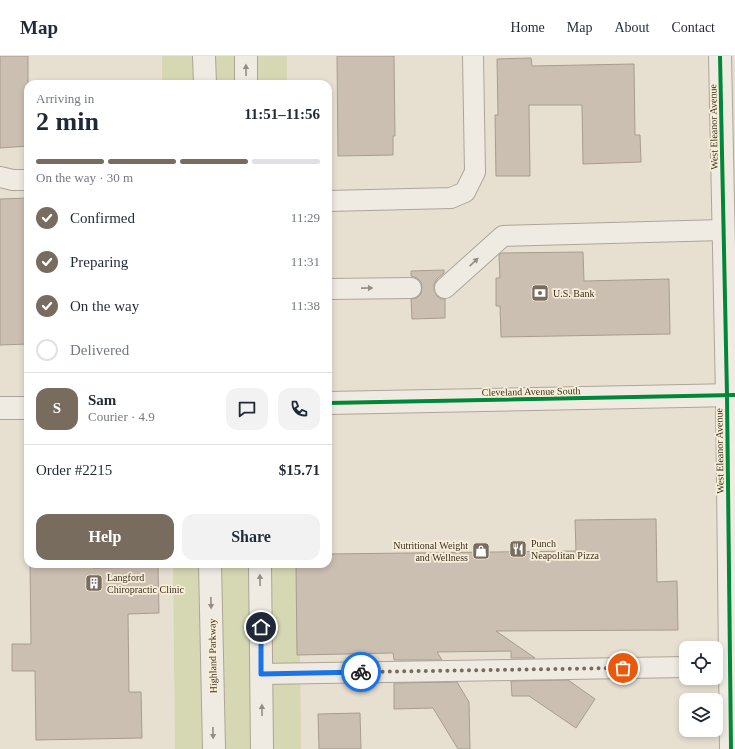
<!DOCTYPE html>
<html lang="en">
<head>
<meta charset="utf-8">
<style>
	body { margin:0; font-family:Georgia,serif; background:#f2f2f3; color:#1f2937; height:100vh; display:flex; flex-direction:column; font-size:15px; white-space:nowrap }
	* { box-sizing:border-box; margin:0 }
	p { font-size:13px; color:#747a83 }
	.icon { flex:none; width:22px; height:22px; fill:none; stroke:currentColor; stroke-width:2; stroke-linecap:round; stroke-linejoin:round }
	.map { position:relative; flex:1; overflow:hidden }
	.side { position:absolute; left:24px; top:24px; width:308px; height:488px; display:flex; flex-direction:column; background:#fff; border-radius:12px; box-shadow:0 2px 6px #0003 }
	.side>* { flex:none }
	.fabs { position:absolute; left:679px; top:585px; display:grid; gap:8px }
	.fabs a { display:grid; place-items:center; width:44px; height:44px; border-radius:8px; background:#fff; box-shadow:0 2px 6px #0003; font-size:20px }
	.pin { position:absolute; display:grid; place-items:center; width:34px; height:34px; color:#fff; margin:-17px; border:2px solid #fff; border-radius:50%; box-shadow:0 1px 4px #0007 }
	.courier { position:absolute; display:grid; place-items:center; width:40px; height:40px; margin:-20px; border:3px solid #1a73e8; border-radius:50%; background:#fff; color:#222; box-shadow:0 1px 5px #0007 }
	.overview em { font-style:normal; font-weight:700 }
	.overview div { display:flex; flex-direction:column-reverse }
	.overview { display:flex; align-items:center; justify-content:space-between; height:68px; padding:0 12px }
	h1 { font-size:26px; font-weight:700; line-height:30px }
	.bar { display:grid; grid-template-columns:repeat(4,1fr); gap:6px 4px; align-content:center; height:48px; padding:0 12px }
	.bar i { height:5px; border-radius:3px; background:#e0e1e3 }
	.bar .selected { background:#786c5e }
	.bar p { grid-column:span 4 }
	.line { display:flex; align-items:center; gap:10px; padding:0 12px; border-top:1px solid #e0e1e3 }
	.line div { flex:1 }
	.round { display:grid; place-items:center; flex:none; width:42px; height:42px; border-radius:12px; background:#f2f2f3 }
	ol { padding:0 12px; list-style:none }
	li { display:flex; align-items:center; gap:12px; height:44px }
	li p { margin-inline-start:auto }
	li .icon { padding:4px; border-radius:50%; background:#786c5e; color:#fff; stroke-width:4 }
	li:last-child { color:#747a83 }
	li i { width:22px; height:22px; border:2px solid #e0e1e3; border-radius:50% }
	.action { display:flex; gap:8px; margin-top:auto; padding:8px 12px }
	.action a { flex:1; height:46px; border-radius:12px; background:#786c5e; color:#fff; font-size:16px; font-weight:700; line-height:46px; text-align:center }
	.action a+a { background:#f2f2f3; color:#1f2937 }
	header { display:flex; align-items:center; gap:24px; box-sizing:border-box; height:56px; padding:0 20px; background:#fff; border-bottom:1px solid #e0e1e3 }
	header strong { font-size:19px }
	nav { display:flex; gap:22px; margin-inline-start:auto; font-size:14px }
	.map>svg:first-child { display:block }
</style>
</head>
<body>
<header>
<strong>Map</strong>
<nav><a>Home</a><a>Map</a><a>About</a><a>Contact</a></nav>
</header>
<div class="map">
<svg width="735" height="693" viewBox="0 0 735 693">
	<rect width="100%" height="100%" fill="#e7e0d1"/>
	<path fill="#d6d7b3" d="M 162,0 L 287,0 L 287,28 L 162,28 Z
		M 173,508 L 299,508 L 301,693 L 175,693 Z"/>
	<path fill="#cbbfb2" stroke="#a89c90" d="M 0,0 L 28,0 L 28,90 L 0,92 Z
		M 337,0 L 394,0 L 395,80 L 393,80 L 393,99 L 338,100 Z
		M 531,2 L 532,10 L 634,8 L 635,79 L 640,79 L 641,106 L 583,108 L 582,49 L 529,49 L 530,120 L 496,120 L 495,59 L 498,59 L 497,3 Z
		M 28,142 L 28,288 L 0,289 L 0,143 Z
		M 583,196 L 584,225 L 669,223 L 670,278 L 501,281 L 500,250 L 496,250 L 496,222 L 500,222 L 499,199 L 501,197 Z
		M 444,214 L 444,217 L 437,223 L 434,228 L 434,234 L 437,240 L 441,243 L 445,243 L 445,262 L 412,263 L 411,243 L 417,242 L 421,238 L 422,231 L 421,226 L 417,222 L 411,220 L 411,215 Z
		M 656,463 L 657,526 L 677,525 L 678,574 L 496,575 L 535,602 L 511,602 L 511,595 L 437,596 L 442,604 L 394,604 L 393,597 L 297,599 L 296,508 L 328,508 L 328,498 L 576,495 L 575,464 Z
		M 30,508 L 93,508 L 93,512 L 158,511 L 159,557 L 128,558 L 129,636 L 141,636 L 142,682 L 36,684 L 35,615 L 12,615 L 12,588 L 31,588 Z
		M 568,624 L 595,643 L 576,672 L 529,640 L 512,640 L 511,625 Z
		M 457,626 L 469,646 L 470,693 L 458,693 L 433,652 L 394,653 L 394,627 Z
		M 360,657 L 361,693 L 319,693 L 318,658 Z"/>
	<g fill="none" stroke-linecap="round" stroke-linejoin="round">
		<defs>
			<path id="service" d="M 0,121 L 13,124 L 28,124
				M 328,145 L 451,142 L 465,136 L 475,116 L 473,0
				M 445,232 L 503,180 L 723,174
				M 328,233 L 411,232
				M 716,610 L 735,610
				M 261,618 L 686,611"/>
			<path id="minor" d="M 720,0 L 727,339 L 731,693"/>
			<path id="tertiary" d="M 204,0 L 205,28
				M 246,0 L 246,28
				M 328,347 L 735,339
				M 0,352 L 28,352
				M 210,508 L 214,693
				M 260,508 L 262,693"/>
		</defs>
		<use href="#service" stroke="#ada599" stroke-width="22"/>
		<use href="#minor" stroke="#ada599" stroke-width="24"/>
		<use href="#tertiary" stroke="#ada599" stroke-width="24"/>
		<use href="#service" stroke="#efebe3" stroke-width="20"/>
		<use href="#minor" stroke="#efebe3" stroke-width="22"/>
		<use href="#tertiary" stroke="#efebe3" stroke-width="22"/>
		<defs>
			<path id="cycleway" d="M 720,0 L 727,339 L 731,693
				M 328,347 L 735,339"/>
		</defs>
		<use href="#cycleway" stroke="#f7eed8" stroke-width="6"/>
		<use href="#cycleway" stroke="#00873e" stroke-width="4"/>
	</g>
	<defs><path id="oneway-solid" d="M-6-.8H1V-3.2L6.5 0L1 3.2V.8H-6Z"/></defs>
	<g fill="#968c82">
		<use href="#oneway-solid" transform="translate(246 14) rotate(-91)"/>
		<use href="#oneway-solid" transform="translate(474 206) rotate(-43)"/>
		<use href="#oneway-solid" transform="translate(367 232) rotate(-1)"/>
		<use href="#oneway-solid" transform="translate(260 524) rotate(-91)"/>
		<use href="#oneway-solid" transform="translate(211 547) rotate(89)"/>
		<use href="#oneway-solid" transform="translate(262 654) rotate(-91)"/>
		<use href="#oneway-solid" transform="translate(213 677) rotate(89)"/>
	</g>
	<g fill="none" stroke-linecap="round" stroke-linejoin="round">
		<path stroke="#786c5e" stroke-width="4" stroke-dasharray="0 7.2" d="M 361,616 L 623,612"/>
		<path stroke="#1a73e8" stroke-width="5" d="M 261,571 L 261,618 L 361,616"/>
	</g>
	<defs>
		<symbol id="bank-square" viewBox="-11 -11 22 22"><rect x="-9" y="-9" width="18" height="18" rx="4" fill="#786c5e" stroke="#f7eed8"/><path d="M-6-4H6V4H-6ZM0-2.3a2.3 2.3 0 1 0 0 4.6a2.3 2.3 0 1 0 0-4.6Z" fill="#fff"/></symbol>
		<symbol id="restaurant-square" viewBox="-11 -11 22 22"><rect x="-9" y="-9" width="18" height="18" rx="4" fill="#786c5e" stroke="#f7eed8"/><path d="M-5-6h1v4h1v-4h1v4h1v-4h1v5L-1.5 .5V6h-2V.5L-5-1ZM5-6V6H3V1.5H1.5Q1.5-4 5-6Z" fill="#fff"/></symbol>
		<symbol id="shop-square" viewBox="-11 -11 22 22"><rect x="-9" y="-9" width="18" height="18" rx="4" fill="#786c5e" stroke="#f7eed8"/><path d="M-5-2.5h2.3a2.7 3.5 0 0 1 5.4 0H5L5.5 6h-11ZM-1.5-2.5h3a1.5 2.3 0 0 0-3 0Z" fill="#fff"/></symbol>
		<symbol id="building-square" viewBox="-11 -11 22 22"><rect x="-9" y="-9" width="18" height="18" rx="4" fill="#786c5e" stroke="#f7eed8"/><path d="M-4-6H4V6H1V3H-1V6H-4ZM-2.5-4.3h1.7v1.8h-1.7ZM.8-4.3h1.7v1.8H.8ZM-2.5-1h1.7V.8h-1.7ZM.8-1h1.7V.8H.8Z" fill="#fff"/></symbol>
	</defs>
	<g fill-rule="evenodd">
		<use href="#bank-square" x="530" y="227" width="20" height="20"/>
		<use href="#restaurant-square" x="508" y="483" width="20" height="20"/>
		<use href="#shop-square" x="471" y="485" width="20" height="20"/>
		<use href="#building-square" x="84" y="517" width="20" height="20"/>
	</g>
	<g text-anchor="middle" stroke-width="3.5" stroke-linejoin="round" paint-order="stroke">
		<g font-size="10" fill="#3d2e20" stroke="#f7eed8">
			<text transform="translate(713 71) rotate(-91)" y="4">West Eleanor Avenue</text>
			<text transform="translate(531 335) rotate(-1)" y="4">Cleveland Avenue South</text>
			<text transform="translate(719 395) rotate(-91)" y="4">West Eleanor Avenue</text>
			<text transform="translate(212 600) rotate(-91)" y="4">Highland Parkway</text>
		</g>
		<g font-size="10" fill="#3d2e20" stroke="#f7eed8" text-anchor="start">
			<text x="553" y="241">U.S. Bank</text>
			<text x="531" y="491">Punch<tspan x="531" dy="12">Neapolitan Pizza</tspan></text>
			<text x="468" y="493" text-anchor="end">Nutritional Weight<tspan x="468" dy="12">and Wellness</tspan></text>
			<text x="107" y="525">Langford<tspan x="107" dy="12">Chiropractic Clinic</tspan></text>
		</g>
	</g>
</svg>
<div class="fabs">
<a><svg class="icon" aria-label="locate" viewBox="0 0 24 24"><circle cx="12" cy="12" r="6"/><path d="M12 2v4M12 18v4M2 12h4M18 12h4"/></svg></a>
<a><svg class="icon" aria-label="layers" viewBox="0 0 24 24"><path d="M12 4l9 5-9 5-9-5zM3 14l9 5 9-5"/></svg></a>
</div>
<div class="pin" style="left:623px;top:612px;background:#ea580c"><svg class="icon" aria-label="bag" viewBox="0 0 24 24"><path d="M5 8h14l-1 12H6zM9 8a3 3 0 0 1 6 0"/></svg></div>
<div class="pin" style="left:261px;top:571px;background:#1f2937"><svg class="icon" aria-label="home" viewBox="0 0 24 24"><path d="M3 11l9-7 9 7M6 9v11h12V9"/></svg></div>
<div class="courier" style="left:361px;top:616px"><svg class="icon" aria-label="bike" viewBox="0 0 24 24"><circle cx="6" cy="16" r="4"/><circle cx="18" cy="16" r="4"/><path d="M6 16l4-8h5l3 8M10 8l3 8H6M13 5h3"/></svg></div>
<section class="side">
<div class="overview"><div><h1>2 min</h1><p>Arriving in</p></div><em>11:51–11:56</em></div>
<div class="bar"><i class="selected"></i><i class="selected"></i><i class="selected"></i><i></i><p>On the way · 30 m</p></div>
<ol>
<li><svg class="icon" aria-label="check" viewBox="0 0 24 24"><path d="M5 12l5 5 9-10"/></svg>Confirmed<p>11:29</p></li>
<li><svg class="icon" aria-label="check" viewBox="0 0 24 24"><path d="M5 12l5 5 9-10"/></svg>Preparing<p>11:31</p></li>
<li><svg class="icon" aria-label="check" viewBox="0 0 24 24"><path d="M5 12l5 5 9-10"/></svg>On the way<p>11:38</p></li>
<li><i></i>Delivered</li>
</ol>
<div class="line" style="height:72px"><b class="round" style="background:#786c5e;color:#fff">S</b><div><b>Sam</b><p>Courier · 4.9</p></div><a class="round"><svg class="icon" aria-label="chat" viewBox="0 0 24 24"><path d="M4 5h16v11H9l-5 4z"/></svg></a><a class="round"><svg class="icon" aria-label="phone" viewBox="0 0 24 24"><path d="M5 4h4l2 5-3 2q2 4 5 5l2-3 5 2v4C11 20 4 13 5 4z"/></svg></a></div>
<div class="line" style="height:52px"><div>Order #2215</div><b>$15.71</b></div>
<div class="action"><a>Help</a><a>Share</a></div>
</section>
</div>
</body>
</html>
